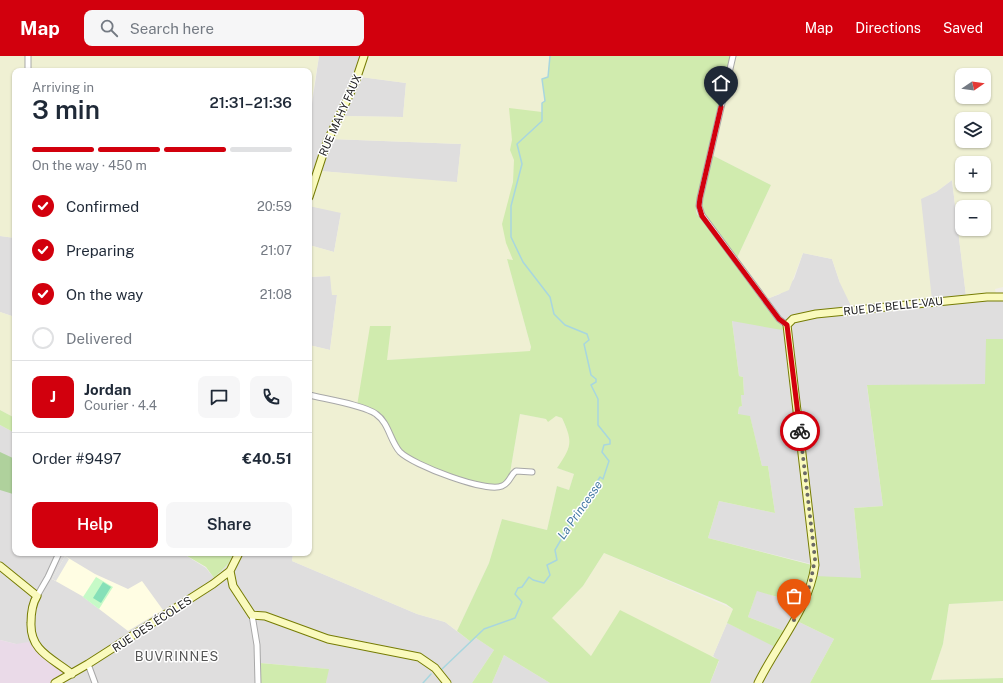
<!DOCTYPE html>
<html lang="en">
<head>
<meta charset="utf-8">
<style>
	body { margin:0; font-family:"Public Sans",sans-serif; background:#f6f6f7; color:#1f2937; height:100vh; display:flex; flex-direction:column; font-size:15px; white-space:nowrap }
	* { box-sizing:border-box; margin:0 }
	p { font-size:13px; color:#747a83 }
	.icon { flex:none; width:22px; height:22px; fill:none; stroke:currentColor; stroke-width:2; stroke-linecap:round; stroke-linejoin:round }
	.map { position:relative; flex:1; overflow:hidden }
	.drawer { position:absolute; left:12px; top:12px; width:300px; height:488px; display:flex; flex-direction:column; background:#fff; border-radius:8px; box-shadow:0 1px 3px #0004 }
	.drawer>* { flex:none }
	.needle { width:26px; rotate:77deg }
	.tools { position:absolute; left:955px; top:12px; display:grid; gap:8px }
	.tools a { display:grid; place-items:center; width:36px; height:36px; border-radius:8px; background:#fff; box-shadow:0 1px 3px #0004; font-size:20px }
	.pin { position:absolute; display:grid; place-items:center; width:34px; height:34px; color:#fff; margin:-41px -17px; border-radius:50% 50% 50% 0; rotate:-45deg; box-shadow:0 0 4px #0007 }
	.pin .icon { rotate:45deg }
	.courier { position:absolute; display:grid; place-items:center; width:40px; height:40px; margin:-20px; border:3px solid #d2000d; border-radius:50%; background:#fff; color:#222; box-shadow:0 1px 5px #0007 }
	.overview em { font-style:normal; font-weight:600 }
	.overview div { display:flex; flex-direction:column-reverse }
	.overview { display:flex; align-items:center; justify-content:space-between; height:68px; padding:0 20px }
	h1 { font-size:26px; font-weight:600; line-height:30px }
	.bar { display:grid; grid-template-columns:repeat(4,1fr); gap:6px 4px; align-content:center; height:48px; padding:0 20px }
	.bar i { height:5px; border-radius:3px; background:#e0e1e3 }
	.bar .active { background:#d2000d }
	.bar p { grid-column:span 4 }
	.line { display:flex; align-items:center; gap:10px; padding:0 20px; border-top:1px solid #e0e1e3 }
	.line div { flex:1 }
	.round { display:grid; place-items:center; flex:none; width:42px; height:42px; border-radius:8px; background:#f6f6f7 }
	ol { padding:0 20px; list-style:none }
	li { display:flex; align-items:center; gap:12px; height:44px }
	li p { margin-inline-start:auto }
	li .icon { padding:4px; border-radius:50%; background:#d2000d; color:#fff; stroke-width:4 }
	li:last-child { color:#747a83 }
	li i { width:22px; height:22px; border:2px solid #e0e1e3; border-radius:50% }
	.button { display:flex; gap:8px; margin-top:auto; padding:8px 20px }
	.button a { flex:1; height:46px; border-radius:8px; background:#d2000d; color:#fff; font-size:16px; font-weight:600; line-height:46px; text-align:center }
	.button a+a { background:#f6f6f7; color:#1f2937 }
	header { display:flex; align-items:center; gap:24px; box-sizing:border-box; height:56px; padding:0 20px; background:#d2000d; color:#fff }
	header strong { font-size:19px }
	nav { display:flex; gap:22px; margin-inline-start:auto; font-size:14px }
	.search { width:280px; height:36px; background:#f6f6f7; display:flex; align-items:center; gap:10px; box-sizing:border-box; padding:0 14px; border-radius:8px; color:#747a83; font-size:15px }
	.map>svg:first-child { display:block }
</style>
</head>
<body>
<header>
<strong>Map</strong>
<div class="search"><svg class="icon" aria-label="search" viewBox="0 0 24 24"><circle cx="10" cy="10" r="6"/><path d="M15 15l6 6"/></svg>Search here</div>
<nav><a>Map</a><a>Directions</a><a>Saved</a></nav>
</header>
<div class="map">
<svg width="1003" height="627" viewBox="0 0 1003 627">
	<rect width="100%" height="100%" fill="#f1eee8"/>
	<path fill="#dfdede" d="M 319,0 L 361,0 L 354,20 L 406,27 L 403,61 L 341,60 L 331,83 L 461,88 L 457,127 L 320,115 L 310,150 L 341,156 L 334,196 L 309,189 L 309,48 L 312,48 Z
		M 952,124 L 966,240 L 1003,243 L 1003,283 L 986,283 L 986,328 L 867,330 L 883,450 L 854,452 L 861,522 L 797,565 L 834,583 L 810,627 L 710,627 L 719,605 L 713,600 L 727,567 L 775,590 L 784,575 L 748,561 L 757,534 L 780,542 L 782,537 L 801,542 L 807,528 L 811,508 L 708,482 L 719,445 L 775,457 L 768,410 L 762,410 L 750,361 L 738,359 L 739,351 L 742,350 L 741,339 L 744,339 L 743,321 L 739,320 L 732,265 L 764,244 L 780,238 L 794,223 L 803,197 L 832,203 L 840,227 L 921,142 L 936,136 Z
		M 0,180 L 15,182 L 15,261 L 0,256 Z
		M 331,220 L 332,238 L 337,239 L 330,294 L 309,289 L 309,221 Z
		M 0,369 L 15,377 L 15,497 L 182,497 L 206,512 L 214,522 L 228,508 L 234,497 L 293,497 L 292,505 L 417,558 L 445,566 L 471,586 L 476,582 L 494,594 L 472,627 L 326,627 L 328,613 L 261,607 L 260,627 L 51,627 L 68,617 L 16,588 L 0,584 Z
		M 504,599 L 550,627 L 492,627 Z"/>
	<path fill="#eadae8" d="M 0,584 L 16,588 L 28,586 L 68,617 L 51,627 L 0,627 Z"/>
	<path fill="#fffde3" d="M 65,500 L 95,518 L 128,533 L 142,525 L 163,554 L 128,575 L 82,540 L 52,523 Z"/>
	<path fill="#eff0d3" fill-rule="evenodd" d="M 0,0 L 26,0 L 26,15 L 15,15 L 15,182 L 0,180 Z
		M 30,0 L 319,0 L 311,49 L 309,48 L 309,15 L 30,15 Z
		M 366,0 L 550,0 L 548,21 L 543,23 L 545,45 L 523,206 L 507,203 L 531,291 L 530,296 L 387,304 L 357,350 L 309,338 L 309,289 L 330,294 L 337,239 L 332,239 L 330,220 L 309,221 L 309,189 L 334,196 L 341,157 L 309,150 L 320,115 L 457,126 L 461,88 L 331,83 L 341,60 L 403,61 L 406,27 L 360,21 Z
		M 734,0 L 1003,0 L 1003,231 L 995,233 L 996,238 L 966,240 L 952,124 L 936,136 L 921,143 L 932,244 L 852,252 L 840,227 L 832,203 L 803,197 L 789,234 L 767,243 L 737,202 L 771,129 L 712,99 ZM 962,19 L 984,19 L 984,41 L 962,41 ZM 962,63 L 984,63 L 984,85 L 962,85 ZM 962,107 L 984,107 L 984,129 L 962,129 ZM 962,151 L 984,151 L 984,173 L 962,173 Z
		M 0,256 L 15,261 L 15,362 L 0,354 Z
		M 313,341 L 368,356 L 479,431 L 490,434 L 505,431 L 509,423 L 520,358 L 546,363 L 556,360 L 562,362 L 571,383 L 568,397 L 557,412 L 574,418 L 569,434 L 557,430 L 547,474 L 502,463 L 489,507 L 457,575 L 445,566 L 417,558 L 292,505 L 293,497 L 309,497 L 309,371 Z
		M 604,497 L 733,553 L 713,600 L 591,600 L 551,562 L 583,530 Z
		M 1003,545 L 1003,622 L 931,624 L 943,588 L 949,548 Z"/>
	<path fill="#d0ebae" d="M 550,0 L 731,0 L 696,154 L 697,158 L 733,202 L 783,272 L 782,274 L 732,265 L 739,320 L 743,321 L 744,339 L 741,339 L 742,350 L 739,351 L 738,358 L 750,360 L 762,410 L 768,410 L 775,457 L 719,445 L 708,482 L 812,509 L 801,542 L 782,537 L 781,542 L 757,535 L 748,561 L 784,575 L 775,591 L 727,567 L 733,553 L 726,548 L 604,497 L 583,530 L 552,562 L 591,600 L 620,554 L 719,604 L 710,627 L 550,627 L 504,599 L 492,627 L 472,627 L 494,594 L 476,582 L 471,586 L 457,575 L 489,507 L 502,463 L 547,474 L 557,430 L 569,434 L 574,418 L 557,412 C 572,390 573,386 562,362 L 556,360 L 548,366 L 546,363 L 520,358 L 509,423 L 505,428 L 490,431 L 436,414 L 406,399 L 397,390 L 384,364 L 357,350 L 370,270 L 391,270 L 387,304 L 530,295 L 531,291 L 507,203 L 513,204 L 506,187 L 502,168 L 513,126 L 514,104 L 510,94 L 512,84 L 509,52 L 542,56 L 542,47 L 545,45 L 542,23 L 548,21 Z
		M 712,99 L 771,129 L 737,202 C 726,188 703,166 701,148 C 700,135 709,112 712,99 Z
		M 986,283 L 1003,283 L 1003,545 L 949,548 L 943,588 L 931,624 L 1003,622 L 1003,627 L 810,627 L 834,583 L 797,565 L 815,520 L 861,522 L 854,452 L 883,450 L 867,329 L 985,328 Z
		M 0,354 L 15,362 L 15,377 L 0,369 Z
		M 182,497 L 234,497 L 228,508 L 214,522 L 206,511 Z
		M 260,607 L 329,613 L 326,627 L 260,627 Z"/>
	<path fill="#afd19c" d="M 0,396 L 15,403 L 15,434 L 13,438 L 0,434 Z"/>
	<path fill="#c6fac7" d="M 96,521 L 113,531 L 99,553 L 83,541 Z"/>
	<path fill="#86e0b8" d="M 103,526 L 111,531 L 101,547 L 93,542 Z"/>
	<path fill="#e1e1e1" d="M 65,500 L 69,503 L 56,525 L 52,523 Z"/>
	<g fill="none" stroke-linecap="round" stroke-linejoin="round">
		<path stroke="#a8d6df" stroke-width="1.5" d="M 441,614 L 484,573 L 515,562 L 522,546 L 515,538 L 518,532 L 522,531 L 529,521 L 533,524 L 544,527 L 550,519 L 547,509 L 557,504 L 555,494 L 562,482 L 565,472 L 572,467 L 600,421 L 603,423 L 609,405 L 602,396 L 604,389 L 610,388 L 610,384 L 598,369 L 598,343 L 591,329 L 596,326 L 596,323 L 591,319 L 584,288 L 589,284 L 587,278 L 565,269 L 554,258 L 550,241 L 523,206 L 511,181 L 511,150 L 522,108 L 517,88 L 542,65 L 542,47 L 545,45 L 542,23 L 548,21 L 550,0
			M 423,627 L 431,618"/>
		<defs>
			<path id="street" d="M 733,0 L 700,142 L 699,150 L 702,159 L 779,263 L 787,269
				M 28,15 L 28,0
				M 309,339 C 325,343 364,349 376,358 C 389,367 390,385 400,396 C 413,409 486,437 502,430 C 510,427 510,419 516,415 L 532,416
				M 37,540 L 48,521 L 59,497
				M 252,559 L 257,589 L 258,627
				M 88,608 L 95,627"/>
			<path id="secondary" d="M 309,141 L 327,86 L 355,27 L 364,0
				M 0,510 L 37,540 C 32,548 31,557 31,567 C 30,595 52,602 72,618
				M 230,515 L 233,530 L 252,559 L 265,560 L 328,583 L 419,601 L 435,612 L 447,627
				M 55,627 L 88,608 L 213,528 L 230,515 L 239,497
				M 758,627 C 777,588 809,553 815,509 L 787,269 L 793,263 L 816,258 L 987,241 L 1003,241"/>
		</defs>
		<use href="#street" stroke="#a8a8a8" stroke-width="7"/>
		<use href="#secondary" stroke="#767c04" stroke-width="9"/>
		<use href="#street" stroke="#fff" stroke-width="5"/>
		<use href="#secondary" stroke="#fafabd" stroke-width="7"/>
	</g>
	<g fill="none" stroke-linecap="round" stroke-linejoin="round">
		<path stroke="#6a6967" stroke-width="4" stroke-dasharray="0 7.2" d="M 794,564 L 810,529 L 815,503 L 800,375"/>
		<path stroke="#d2000d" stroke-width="5" d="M 721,51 L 700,142 L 699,150 L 702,160 L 779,263 L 787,269 L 800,375"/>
	</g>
	<g text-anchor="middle" stroke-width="3" stroke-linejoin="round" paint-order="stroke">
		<g font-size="11" fill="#212121" stroke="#fff">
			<text transform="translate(340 59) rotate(-66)" y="4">RUE MAHY FAUX</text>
			<text transform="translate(893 250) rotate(-6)" y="4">RUE DE BELLE-VAU</text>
			<text transform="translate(152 568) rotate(-33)" y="4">RUE DES ÉCOLES</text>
		</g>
		<g font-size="12" font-style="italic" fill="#4579a3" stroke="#fff">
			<text transform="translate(580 454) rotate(-55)" y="4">La Princesse</text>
		</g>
		<g font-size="13" letter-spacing="1" fill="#545454" stroke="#fff">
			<text x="177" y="605">BUVRINNES</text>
		</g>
	</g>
</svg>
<div class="tools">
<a><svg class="needle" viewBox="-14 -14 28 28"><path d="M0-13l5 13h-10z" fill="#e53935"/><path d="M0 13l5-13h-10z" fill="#747a83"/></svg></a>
<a><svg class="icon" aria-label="layers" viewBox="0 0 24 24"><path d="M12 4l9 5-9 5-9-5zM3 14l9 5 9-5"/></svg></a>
<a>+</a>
<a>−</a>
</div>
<div class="pin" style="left:794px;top:564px;background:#ea580c"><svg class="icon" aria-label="bag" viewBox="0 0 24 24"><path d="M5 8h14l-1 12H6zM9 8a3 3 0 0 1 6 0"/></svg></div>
<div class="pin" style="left:721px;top:51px;background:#1f2937"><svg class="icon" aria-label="home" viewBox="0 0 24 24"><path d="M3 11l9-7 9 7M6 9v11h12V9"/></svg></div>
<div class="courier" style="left:800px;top:375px"><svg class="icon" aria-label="bike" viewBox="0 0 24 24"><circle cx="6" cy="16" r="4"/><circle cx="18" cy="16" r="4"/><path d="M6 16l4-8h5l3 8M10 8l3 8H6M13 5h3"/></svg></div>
<section class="drawer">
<div class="overview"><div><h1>3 min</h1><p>Arriving in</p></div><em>21:31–21:36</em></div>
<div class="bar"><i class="active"></i><i class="active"></i><i class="active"></i><i></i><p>On the way · 450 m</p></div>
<ol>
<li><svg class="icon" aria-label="check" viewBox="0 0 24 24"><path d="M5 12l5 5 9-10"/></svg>Confirmed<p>20:59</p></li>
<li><svg class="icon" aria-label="check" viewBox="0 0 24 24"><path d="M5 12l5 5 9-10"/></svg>Preparing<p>21:07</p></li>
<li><svg class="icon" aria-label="check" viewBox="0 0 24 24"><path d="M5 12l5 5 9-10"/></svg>On the way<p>21:08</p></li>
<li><i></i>Delivered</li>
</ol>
<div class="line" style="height:72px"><b class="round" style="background:#d2000d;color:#fff">J</b><div><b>Jordan</b><p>Courier · 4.4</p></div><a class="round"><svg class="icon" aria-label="chat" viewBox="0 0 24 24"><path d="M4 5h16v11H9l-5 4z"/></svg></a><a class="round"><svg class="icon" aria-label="phone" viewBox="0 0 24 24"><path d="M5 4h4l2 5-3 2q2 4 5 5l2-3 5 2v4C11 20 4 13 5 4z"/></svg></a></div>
<div class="line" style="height:52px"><div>Order #9497</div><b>€40.51</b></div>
<div class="button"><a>Help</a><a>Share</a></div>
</section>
</div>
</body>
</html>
